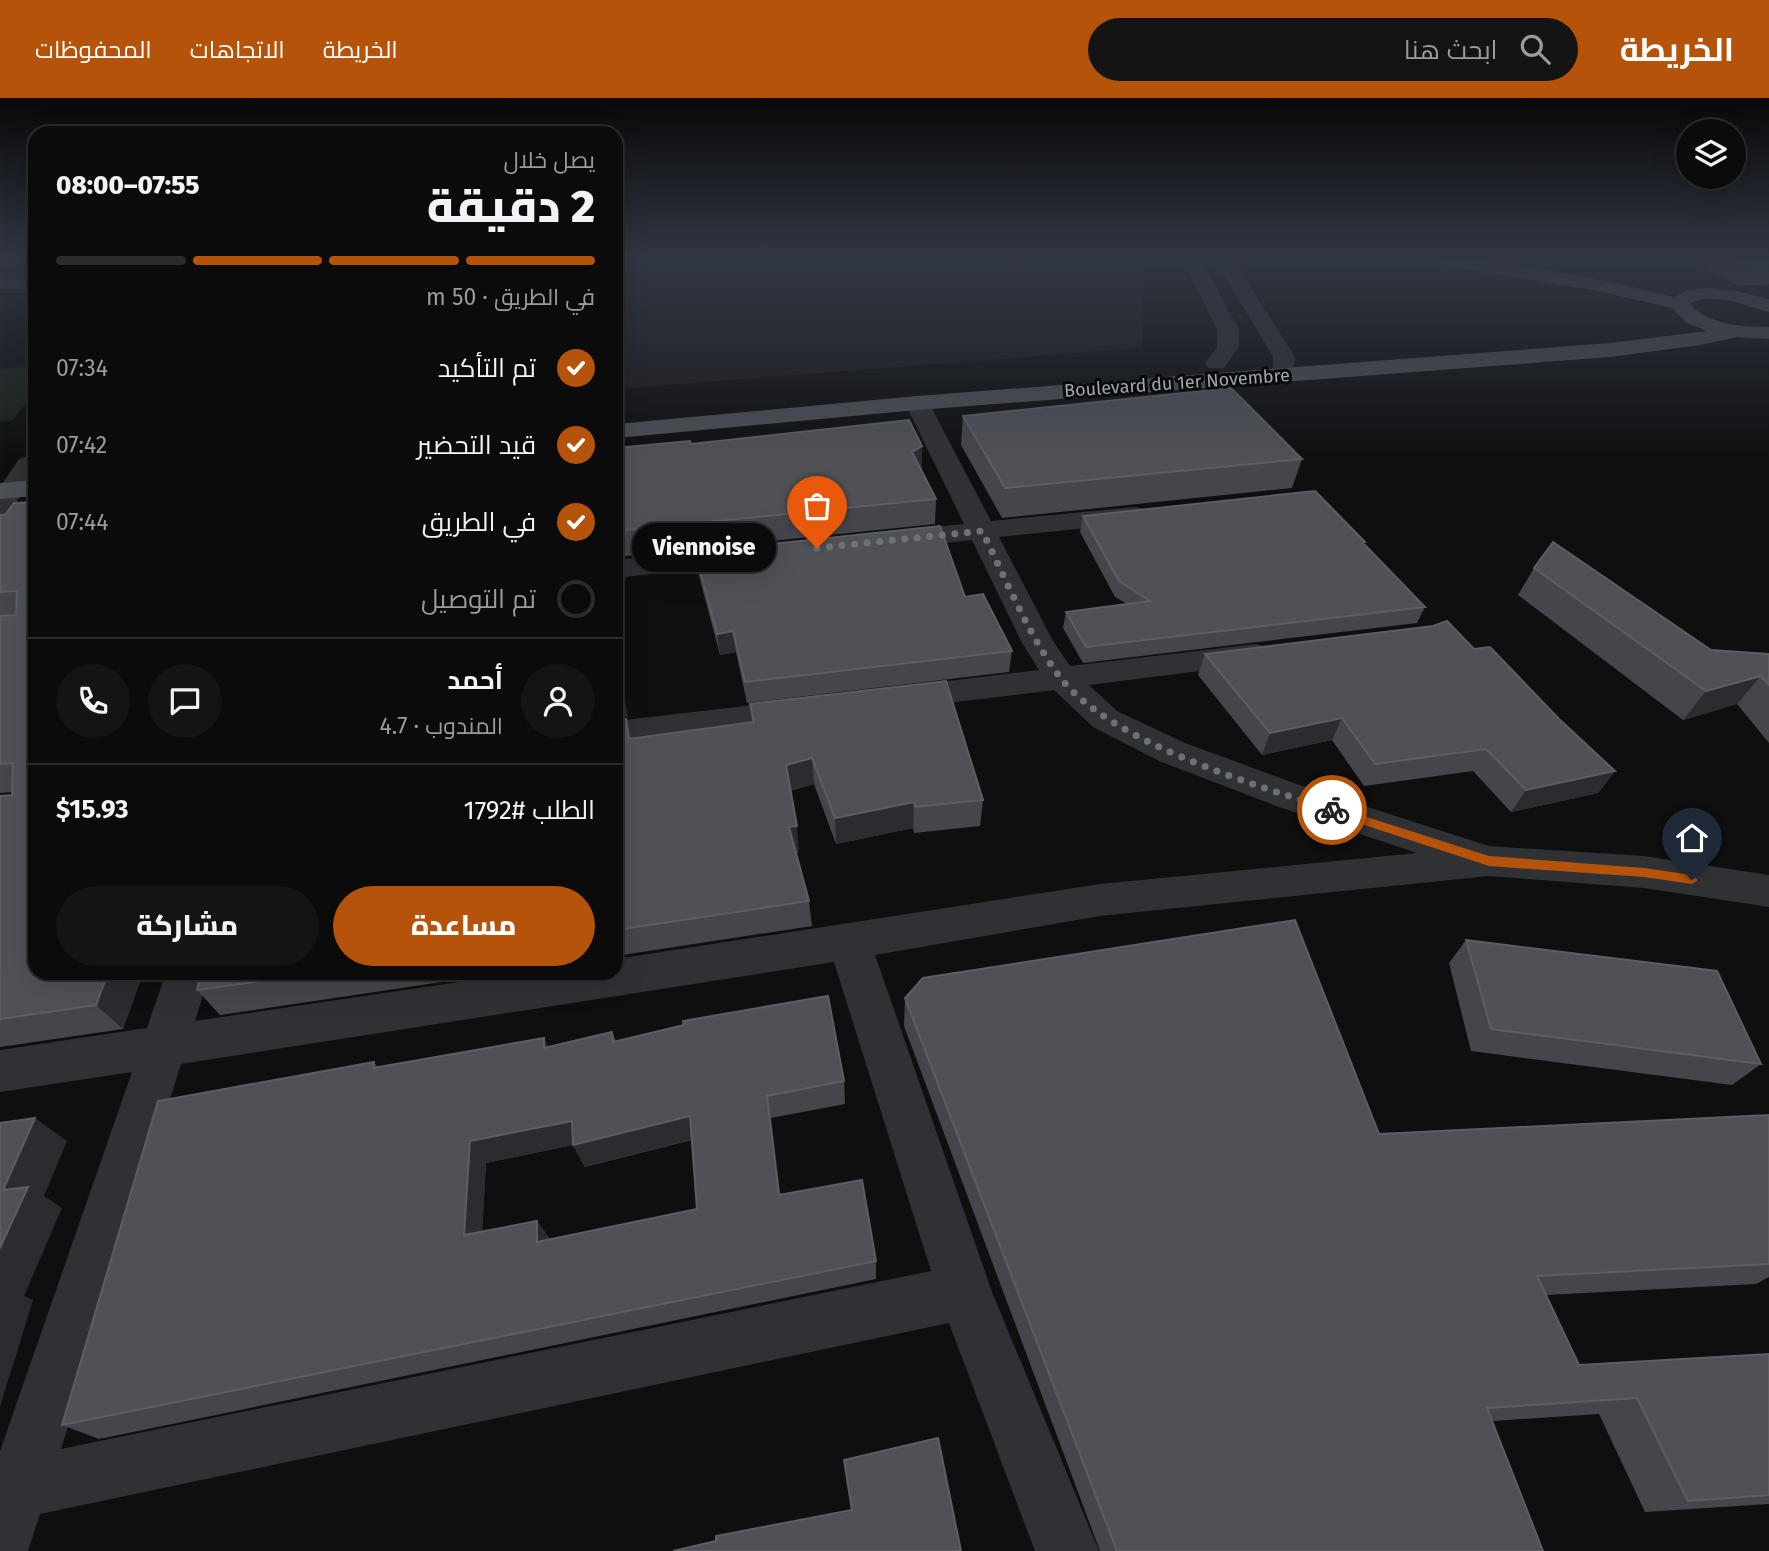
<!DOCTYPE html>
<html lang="ar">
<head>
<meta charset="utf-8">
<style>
	body { margin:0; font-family:"Fira Sans",Cairo,sans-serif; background:#141415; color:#f1f3f6; direction:rtl; height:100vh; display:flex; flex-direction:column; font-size:26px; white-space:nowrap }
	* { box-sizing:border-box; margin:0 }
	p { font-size:23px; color:#9a9b9d }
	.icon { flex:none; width:38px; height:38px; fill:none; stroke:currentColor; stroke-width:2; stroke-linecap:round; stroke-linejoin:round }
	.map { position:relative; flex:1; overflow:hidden; direction:ltr }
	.side { position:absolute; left:28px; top:28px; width:595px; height:854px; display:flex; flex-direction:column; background:#0b0b0c; border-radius:21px; box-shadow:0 7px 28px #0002,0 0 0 2px #2b2b2d; direction:rtl }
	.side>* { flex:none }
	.controls { position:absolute; left:1676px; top:21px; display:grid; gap:14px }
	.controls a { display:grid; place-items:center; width:70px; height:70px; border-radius:50%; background:#0b0b0c; box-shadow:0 7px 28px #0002,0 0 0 2px #2b2b2d; font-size:35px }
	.pin { position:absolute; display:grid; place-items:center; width:60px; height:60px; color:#fff; margin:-72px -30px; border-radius:50% 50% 50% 0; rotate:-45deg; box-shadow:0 0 7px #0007 }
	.pin .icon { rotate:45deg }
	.courier { position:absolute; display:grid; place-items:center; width:70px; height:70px; margin:-35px; border:5px solid #b45309; border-radius:50%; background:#fff; color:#222; box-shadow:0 2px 9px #0007 }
	.bubble { position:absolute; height:49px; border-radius:24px; background:#0b0b0c; box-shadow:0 7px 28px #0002,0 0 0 2px #2b2b2d; font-size:23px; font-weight:800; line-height:49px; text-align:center; direction:rtl }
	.summary em { font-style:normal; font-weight:800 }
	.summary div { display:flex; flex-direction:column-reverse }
	.summary { display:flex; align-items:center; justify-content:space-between; height:119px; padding:0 28px }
	h1 { font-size:46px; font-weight:800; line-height:52px }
	.bar { display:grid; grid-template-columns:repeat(4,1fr); gap:10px 7px; align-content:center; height:84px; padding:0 28px }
	.bar i { height:9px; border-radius:5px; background:#2b2b2d }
	.bar .selected { background:#b45309 }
	.bar p { grid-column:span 4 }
	.line { display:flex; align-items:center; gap:18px; padding:0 28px; border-top:2px solid #2b2b2d }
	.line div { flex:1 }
	.round { display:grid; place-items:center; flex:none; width:74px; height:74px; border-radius:37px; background:#141415 }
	ol { padding:0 28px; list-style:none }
	li { display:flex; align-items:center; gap:21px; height:77px }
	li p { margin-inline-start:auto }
	li .icon { padding:7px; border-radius:50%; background:#b45309; color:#fff; stroke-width:4 }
	li:last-child { color:#9a9b9d }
	li i { width:38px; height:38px; border:4px solid #2b2b2d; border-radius:50% }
	.primary-button { display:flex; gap:14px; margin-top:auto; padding:14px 28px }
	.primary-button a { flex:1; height:80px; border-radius:42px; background:#b45309; color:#fff; font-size:28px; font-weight:800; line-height:80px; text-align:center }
	.primary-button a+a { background:#141415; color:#f1f3f6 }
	header { display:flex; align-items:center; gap:42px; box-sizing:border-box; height:98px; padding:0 35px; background:#b45309; color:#fff }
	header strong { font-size:33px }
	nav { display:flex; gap:38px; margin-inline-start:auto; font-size:24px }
	.search { width:490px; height:63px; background:#141415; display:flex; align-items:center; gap:18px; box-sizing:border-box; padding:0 24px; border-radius:38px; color:#9a9b9d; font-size:26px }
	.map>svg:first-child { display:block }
</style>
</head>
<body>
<header>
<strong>الخريطة</strong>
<div class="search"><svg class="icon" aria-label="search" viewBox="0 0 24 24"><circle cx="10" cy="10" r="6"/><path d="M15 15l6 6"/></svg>ابحث هنا</div>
<nav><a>الخريطة</a><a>الاتجاهات</a><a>المحفوظات</a></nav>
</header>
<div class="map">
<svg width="1769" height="1453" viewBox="0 0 1769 1453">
	<rect width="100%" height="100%" fill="#0f0f10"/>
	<path fill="#1b1b1d" d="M 616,160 L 1144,160 L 1142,250 L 616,291 Z"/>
	<path fill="#1c231c" d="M 35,268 L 35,294 L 13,322 L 0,323 L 0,271 Z"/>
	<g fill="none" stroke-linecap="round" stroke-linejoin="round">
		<path fill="#303135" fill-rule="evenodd" d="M 1182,160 L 1200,160 L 1239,231 L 1239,249 L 1224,270 L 1208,270 L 1205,265 L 1217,249 L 1217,231 Z
			M 1214,160 L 1232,160 L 1295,259 C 1295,275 1287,286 1270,282 L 1267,277 L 1273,269 L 1273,259 Z
			M 0,179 L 35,179 L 35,191 L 0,191 Z
			M 917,298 L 925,300 L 929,305 L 991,423 L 1135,409 L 1145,411 L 1149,417 L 1145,423 L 1135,425 L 999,439 L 1053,543 L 1070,568 L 1256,546 L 1268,549 L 1272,556 L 1268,563 L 1256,566 L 1089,587 L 1117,613 L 1185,645 L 1305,689 L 1489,748 L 1644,758 L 1769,777 L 1769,809 L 1644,790 L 1489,778 L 1100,818 L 875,857 L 992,1194 L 1099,1453 L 1035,1453 L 949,1225 L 40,1416 L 28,1453 L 0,1453 L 0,1353 L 132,974 L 0,994 L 0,952 L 147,930 L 166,875 L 210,875 L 195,923 L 520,875 L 616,875 L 616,861 L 1100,786 L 1417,755 L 1279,709 L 1159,663 L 1093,629 L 1054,592 L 899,611 L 887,608 L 882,600 L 887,592 L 899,589 L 1039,572 L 1021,543 L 972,442 L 892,451 L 882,448 L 878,442 L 882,436 L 892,433 L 964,426 L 905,305 L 909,300 ZM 834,864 L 931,1173 L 61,1351 L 181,966 Z
			M 28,358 L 35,360 L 35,375 L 10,415 L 0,417 L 0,389 L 19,361 Z
			M 749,449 L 759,452 L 764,458 L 759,464 L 616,480 L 616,462 Z
			M 805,601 L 817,604 L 822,612 L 817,620 L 616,647 L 616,623 Z"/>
		<path fill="#4c4f54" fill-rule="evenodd" d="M 1426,160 L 1468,160 L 1598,181 L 1675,199 L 1688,192 L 1708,190 L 1736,193 L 1769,201 L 1769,214 C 1747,209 1711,192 1690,206 C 1709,227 1743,229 1769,229 L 1769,241 L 1737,239 L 1700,247 L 1610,259 L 917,312 L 616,340 L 616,326 L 917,298 L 1610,245 L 1707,233 L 1687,225 L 1672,210 L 1598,193 L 1435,166 L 1428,164 Z
			M 35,382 L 35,398 L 0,401 L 0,385 Z"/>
	</g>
	<path fill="#45464b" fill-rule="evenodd" d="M 1686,160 L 1769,160 L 1769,186 L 1739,188 Z
		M 963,318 L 1302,361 L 1292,390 L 1002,420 L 961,347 Z
		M 691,346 L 922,373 L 936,401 L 935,426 L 616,459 L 616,350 Z
		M 35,404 L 35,875 L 143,875 L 123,931 L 0,949 L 0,698 L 12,697 L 12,694 L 0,695 L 0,417 L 5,417 Z
		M 1083,418 L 1365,447 L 1425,509 L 1417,525 L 1083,565 L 1063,530 L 1066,514 L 1127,506 L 1115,499 L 1080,434 Z
		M 695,454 L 965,499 L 1012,553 L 1009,574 L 747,605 L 736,554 L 720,557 L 698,474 Z
		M 1534,470 L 1711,552 L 1769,556 L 1769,645 L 1737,606 L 1683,622 L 1518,497 Z
		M 1474,551 L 1559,621 L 1615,673 L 1598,695 L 1511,714 L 1473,673 L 1364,688 L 1332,642 L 1262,657 L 1198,577 L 1205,556 Z
		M 750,606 L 983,702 L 980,728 L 914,735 L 913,730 L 836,746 L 814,686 L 790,693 L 799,754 L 796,755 L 809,803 L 812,828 L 616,858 L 616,622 L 631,641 L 752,624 Z
		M 1466,842 L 1761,966 L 1732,987 L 1471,953 L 1449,865 Z
		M 201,875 L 502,875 L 220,917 L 197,892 Z
		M 905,900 L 1379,1036 L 1769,1017 L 1769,1179 L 1756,1186 L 1546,1197 L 1579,1267 L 1769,1256 L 1769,1406 L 1645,1414 L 1599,1316 L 1492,1323 L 1543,1453 L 1100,1453 L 904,928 Z
		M 612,934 L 616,943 L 844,983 L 845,1006 L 771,1020 L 780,1096 L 876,1163 L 876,1181 L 99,1341 L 62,1327 L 374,964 L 378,970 L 544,940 L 548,949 ZM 692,1042 L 697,1111 L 550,1141 L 482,1133 L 486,1065 L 573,1047 L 585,1069 Z"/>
	<path fill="#2b2c2f" d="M 922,348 L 922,373 L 912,354 Z
		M 733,533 L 736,554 L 720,557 L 717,536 Z
		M 616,550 L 628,619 L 616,621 Z
		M 1761,578 L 1737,606 L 1683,622 L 1706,593 Z
		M 1342,620 L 1332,642 L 1262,657 L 1270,635 Z
		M 812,660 L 814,686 L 788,693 L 786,667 Z
		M 1615,673 L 1598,695 L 1511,714 L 1526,692 Z
		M 914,704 L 913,730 L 836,746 L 835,720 Z
		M 797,728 L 799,754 L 792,755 L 789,729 Z
		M 108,875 L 143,875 L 123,931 L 96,907 Z
		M 544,940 L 556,963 L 544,950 Z
		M 767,998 L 771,1020 L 783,1117 L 779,1097 Z
		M 690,1018 L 697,1040 L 585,1069 L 573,1047 L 486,1065 L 481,1156 L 464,1137 L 470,1043 L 572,1023 Z
		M 35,1020 L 67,1043 L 44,1098 L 62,1110 L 24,1198 L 33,1202 L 0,1309 L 0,1150 L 3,1092 Z
		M 537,1123 L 551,1142 L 537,1144 Z"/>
	<path fill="#4f5156" stroke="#5b5e64" stroke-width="2" fill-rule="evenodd" d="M 1727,160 L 1769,160 L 1769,170 L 1749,171 Z
		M 1231,290 L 1302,361 L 1005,390 L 963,318 Z
		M 909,322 L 922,348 L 912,354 L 936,401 L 616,433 L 616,350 L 690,343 L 691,346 Z
		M 1315,393 L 1365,444 L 1363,445 L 1425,509 L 1086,549 L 1066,514 L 1150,503 L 1119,483 L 1083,418 Z
		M 35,404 L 35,875 L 108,875 L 96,907 L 0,921 L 0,698 L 12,697 L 13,665 L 0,666 L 0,518 L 16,517 L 17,493 L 0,494 L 0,417 L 5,417 L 14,405 Z
		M 940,428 L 965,499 L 983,496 L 1012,553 L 745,584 L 733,533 L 717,536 L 695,454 Z
		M 1553,444 L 1711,552 L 1769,556 L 1769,587 L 1761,578 L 1706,593 L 1534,470 Z
		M 1447,523 L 1474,551 L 1490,549 L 1559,621 L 1615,673 L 1526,692 L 1486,651 L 1375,666 L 1342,620 L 1270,635 L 1205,556 L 1433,528 Z
		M 616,562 L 621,593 L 616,593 Z
		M 946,583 L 983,702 L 915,709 L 914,704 L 835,720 L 812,660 L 786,667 L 797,728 L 789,729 L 809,803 L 616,832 L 616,622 L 626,621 L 629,641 L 754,624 L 750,606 Z
		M 1295,822 L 1379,1036 L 1769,1017 L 1769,1166 L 1537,1178 L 1579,1267 L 1769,1256 L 1769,1397 L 1688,1403 L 1637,1300 L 1487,1310 L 1543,1453 L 1117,1453 L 905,900 L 923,880 Z
		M 1466,842 L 1717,873 L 1761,966 L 1491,931 Z
		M 201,875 L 317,875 L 197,892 Z
		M 828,898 L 844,983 L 767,998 L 779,1097 L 862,1082 L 876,1163 L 62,1327 L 158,1003 L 374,964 L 373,970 L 544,940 L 544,950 L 612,934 L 613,944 L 684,927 L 683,923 ZM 690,1018 L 697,1111 L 537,1144 L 537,1123 L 464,1137 L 470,1043 L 572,1023 L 573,1047 Z
		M 35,1020 L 3,1092 L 28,1089 L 0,1150 L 0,1025 Z
		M 938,1340 L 961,1453 L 673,1453 L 716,1443 L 716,1438 L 852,1412 L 844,1362 Z"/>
	<linearGradient id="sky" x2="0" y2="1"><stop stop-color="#080809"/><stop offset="0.44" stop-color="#313742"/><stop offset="1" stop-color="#313742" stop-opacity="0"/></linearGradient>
	<rect width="1769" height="363" fill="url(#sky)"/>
	<path fill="#b45309" d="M 1332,708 L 1489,758 L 1644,770 L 1692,777 L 1698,782 L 1692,786 L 1644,779 L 1489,768 L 1328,715 L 1328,709 Z"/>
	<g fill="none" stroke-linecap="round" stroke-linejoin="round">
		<path stroke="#6d7279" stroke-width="7" stroke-dasharray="0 12.6" d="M 817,450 L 982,433 C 1006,481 1027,534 1059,578 C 1110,645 1253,686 1332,712"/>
	</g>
	<g text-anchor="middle" stroke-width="6" stroke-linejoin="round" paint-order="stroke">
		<g font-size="18" fill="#a0a7b1" stroke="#0a0a0b">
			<text transform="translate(1177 285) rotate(-4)" y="6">Boulevard du 1er Novembre</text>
		</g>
	</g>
</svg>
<div class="controls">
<a><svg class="icon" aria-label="layers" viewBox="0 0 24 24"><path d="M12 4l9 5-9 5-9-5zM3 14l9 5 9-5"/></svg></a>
</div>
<div class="pin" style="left:817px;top:450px;background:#ea580c"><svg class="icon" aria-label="bag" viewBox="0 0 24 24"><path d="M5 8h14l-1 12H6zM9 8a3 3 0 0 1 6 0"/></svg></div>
<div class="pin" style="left:1692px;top:782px;background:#1f2937"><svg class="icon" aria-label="home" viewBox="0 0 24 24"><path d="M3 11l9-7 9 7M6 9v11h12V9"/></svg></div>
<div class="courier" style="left:1332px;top:712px"><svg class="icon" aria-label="bike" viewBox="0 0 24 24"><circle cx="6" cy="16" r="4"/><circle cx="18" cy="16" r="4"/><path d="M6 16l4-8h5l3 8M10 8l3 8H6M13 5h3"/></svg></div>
<div class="bubble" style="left:632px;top:425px;width:144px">Viennoise</div>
<section class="side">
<div class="summary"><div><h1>2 دقيقة</h1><p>يصل خلال</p></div><em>07:55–08:00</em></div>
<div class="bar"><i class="selected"></i><i class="selected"></i><i class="selected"></i><i></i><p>في الطريق · 50 m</p></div>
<ol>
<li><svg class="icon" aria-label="check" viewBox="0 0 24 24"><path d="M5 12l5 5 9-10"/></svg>تم التأكيد<p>07:34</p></li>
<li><svg class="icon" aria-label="check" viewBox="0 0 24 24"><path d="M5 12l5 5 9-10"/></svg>قيد التحضير<p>07:42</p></li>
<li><svg class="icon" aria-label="check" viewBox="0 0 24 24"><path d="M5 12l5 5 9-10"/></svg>في الطريق<p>07:44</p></li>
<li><i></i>تم التوصيل</li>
</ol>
<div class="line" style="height:126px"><a class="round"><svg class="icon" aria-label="person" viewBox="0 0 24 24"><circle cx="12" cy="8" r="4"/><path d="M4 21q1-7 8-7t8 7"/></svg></a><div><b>أحمد</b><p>المندوب · 4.7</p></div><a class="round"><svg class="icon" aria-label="chat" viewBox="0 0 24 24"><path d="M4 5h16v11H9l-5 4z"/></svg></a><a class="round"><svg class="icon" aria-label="phone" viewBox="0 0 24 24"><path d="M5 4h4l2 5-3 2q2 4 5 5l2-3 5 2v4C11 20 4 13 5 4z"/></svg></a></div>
<div class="line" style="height:91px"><div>الطلب #1792</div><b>$15.93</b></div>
<div class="primary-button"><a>مساعدة</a><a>مشاركة</a></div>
</section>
</div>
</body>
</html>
